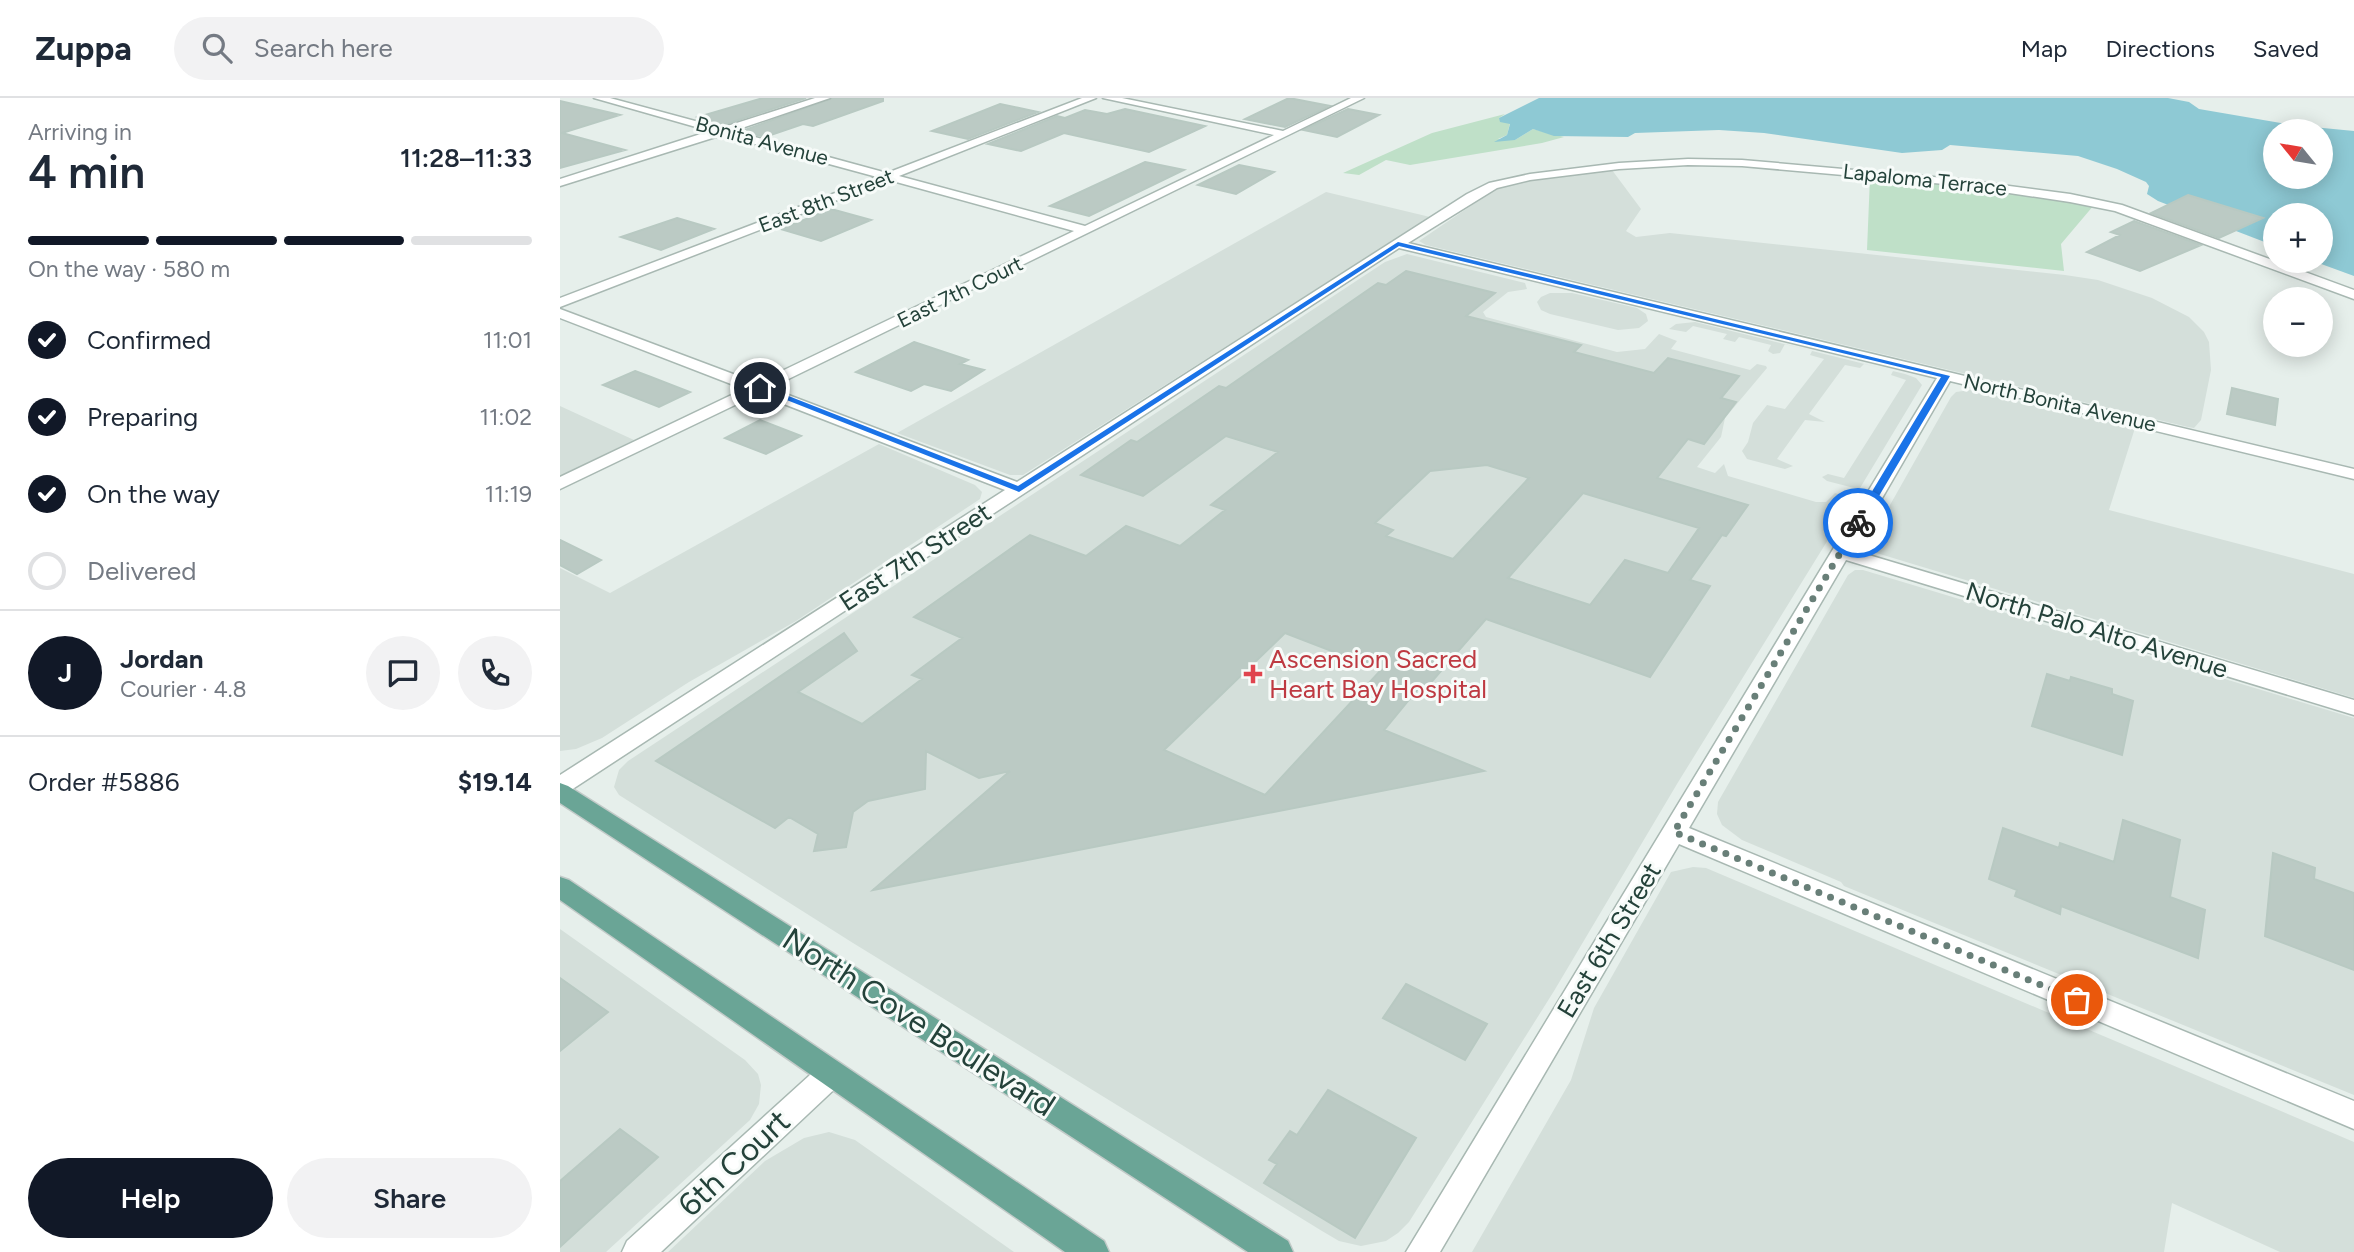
<!DOCTYPE html>
<html lang="en">
<head>
<meta charset="utf-8">
<style>
	body { margin:0; font-family:Figtree,sans-serif; background:#f2f2f3; color:#1f2937; height:100vh; display:flex; flex-direction:column; font-size:26px; white-space:nowrap }
	* { box-sizing:border-box; margin:0 }
	p { font-size:23px; color:#747a83 }
	.icon { flex:none; width:38px; height:38px; fill:none; stroke:currentColor; stroke-width:2; stroke-linecap:round; stroke-linejoin:round }
	.map { position:relative; flex:1; overflow:hidden }
	.side { display:flex; flex-direction:column; background:#fff; width:560px }
	.side>* { flex:none }
	.needle { width:46px; rotate:300deg }
	.tools { position:absolute; left:1703px; top:21px; display:grid; gap:14px }
	.tools a { display:grid; place-items:center; width:70px; height:70px; border-radius:50%; background:#fff; box-shadow:0 4px 18px #0003; font-size:35px }
	.pin { position:absolute; display:grid; place-items:center; width:60px; height:60px; color:#fff; margin:-30px; border:4px solid #fff; border-radius:50%; box-shadow:0 2px 7px #0007 }
	.courier { position:absolute; display:grid; place-items:center; width:70px; height:70px; margin:-35px; border:5px solid #1a73e8; border-radius:50%; background:#fff; color:#222; box-shadow:0 2px 9px #0007 }
	.summary em { font-style:normal; font-weight:600 }
	.summary div { display:flex; flex-direction:column-reverse }
	.summary { display:flex; align-items:center; justify-content:space-between; height:119px; padding:0 28px }
	h1 { font-size:46px; font-weight:600; line-height:52px }
	.bar { display:grid; grid-template-columns:repeat(4,1fr); gap:10px 7px; align-content:center; height:84px; padding:0 28px }
	.bar i { height:9px; border-radius:5px; background:#e0e1e3 }
	.bar .active { background:#111827 }
	.bar p { grid-column:span 4 }
	.line { display:flex; align-items:center; gap:18px; padding:0 28px; border-top:2px solid #e0e1e3 }
	.line div { flex:1 }
	.round { display:grid; place-items:center; flex:none; width:74px; height:74px; border-radius:37px; background:#f2f2f3 }
	ol { padding:0 28px; list-style:none }
	li { display:flex; align-items:center; gap:21px; height:77px }
	li p { margin-inline-start:auto }
	li .icon { padding:7px; border-radius:50%; background:#111827; color:#fff; stroke-width:4 }
	li:last-child { color:#747a83 }
	li i { width:38px; height:38px; border:4px solid #e0e1e3; border-radius:50% }
	.button { display:flex; gap:14px; margin-top:auto; padding:14px 28px }
	.button a { flex:1; height:80px; border-radius:42px; background:#111827; color:#fff; font-size:28px; font-weight:600; line-height:80px; text-align:center }
	.button a+a { background:#f2f2f3; color:#1f2937 }
	header { display:flex; align-items:center; gap:42px; box-sizing:border-box; height:98px; padding:0 35px; background:#fff; border-bottom:2px solid #e0e1e3 }
	header strong { font-size:33px }
	nav { display:flex; gap:38px; margin-inline-start:auto; font-size:24px }
	.search { width:490px; height:63px; background:#f2f2f3; display:flex; align-items:center; gap:18px; box-sizing:border-box; padding:0 24px; border-radius:38px; color:#747a83; font-size:26px }
	main { display:flex; flex:1; min-height:0 }
	.map>svg:first-child { display:block }
</style>
</head>
<body>
<header>
<strong>Zuppa</strong>
<div class="search"><svg class="icon" aria-label="search" viewBox="0 0 24 24"><circle cx="10" cy="10" r="6"/><path d="M15 15l6 6"/></svg>Search here</div>
<nav><a>Map</a><a>Directions</a><a>Saved</a></nav>
</header>
<main>
<section class="side">
<div class="summary"><div><h1>4 min</h1><p>Arriving in</p></div><em>11:28–11:33</em></div>
<div class="bar"><i class="active"></i><i class="active"></i><i class="active"></i><i></i><p>On the way · 580 m</p></div>
<ol>
<li><svg class="icon" aria-label="check" viewBox="0 0 24 24"><path d="M5 12l5 5 9-10"/></svg>Confirmed<p>11:01</p></li>
<li><svg class="icon" aria-label="check" viewBox="0 0 24 24"><path d="M5 12l5 5 9-10"/></svg>Preparing<p>11:02</p></li>
<li><svg class="icon" aria-label="check" viewBox="0 0 24 24"><path d="M5 12l5 5 9-10"/></svg>On the way<p>11:19</p></li>
<li><i></i>Delivered</li>
</ol>
<div class="line" style="height:126px"><b class="round" style="background:#111827;color:#fff">J</b><div><b>Jordan</b><p>Courier · 4.8</p></div><a class="round"><svg class="icon" aria-label="chat" viewBox="0 0 24 24"><path d="M4 5h16v11H9l-5 4z"/></svg></a><a class="round"><svg class="icon" aria-label="phone" viewBox="0 0 24 24"><path d="M5 4h4l2 5-3 2q2 4 5 5l2-3 5 2v4C11 20 4 13 5 4z"/></svg></a></div>
<div class="line" style="height:91px"><div>Order #5886</div><b>$19.14</b></div>
<div class="button"><a>Help</a><a>Share</a></div>
</section>
<div class="map">
<svg width="1794" height="1154" viewBox="0 0 1794 1154">
	<rect width="100%" height="100%" fill="#e6efeb"/>
	<path fill="#d4dfda" d="M 1052,72 L 1081,111 L 1066,133 L 1076,139 L 1110,135 L 1505,177 L 1538,182 L 1592,200 L 1629,219 L 1644,234 L 1649,244 L 1651,272 L 1641,322 L 1634,330 L 1628,329 L 866,147 L 859,143 L 937,90 L 969,82 Z
		M 766,94 L 870,119 L 463,377 L 450,377 L 337,335 Z
		M 847,156 L 965,185 L 967,191 L 948,194 L 923,214 L 926,219 L 1057,254 L 1085,251 L 1099,236 L 1117,243 L 1111,251 L 1190,272 L 1197,266 L 1206,268 L 1207,270 L 1165,320 L 1161,339 L 1137,369 L 1155,375 L 1164,366 L 1168,378 L 1256,404 L 1266,404 L 1275,395 L 1293,401 L 1298,391 L 1267,383 L 1262,379 L 1268,376 L 1284,380 L 1346,282 L 1331,277 L 1333,273 L 1304,266 L 1300,270 L 1285,267 L 1249,316 L 1265,324 L 1245,322 L 1217,361 L 1233,368 L 1225,371 L 1187,361 L 1182,353 L 1188,344 L 1193,325 L 1207,307 L 1225,311 L 1264,261 L 1250,257 L 1252,253 L 1225,246 L 1220,255 L 1213,256 L 1208,253 L 1211,247 L 1179,239 L 1175,244 L 1163,241 L 1167,236 L 1133,228 L 1126,234 L 1109,231 L 1116,226 L 1135,224 L 1345,276 L 1356,280 L 1362,287 L 1300,390 L 1117,686 L 994,893 L 849,1124 L 838,1135 L 826,1143 L 801,1148 L 779,1143 L 762,1133 L 293,845 L 59,697 L 54,689 L 59,672 L 68,663 L 825,164 Z
		M 990,195 L 1012,195 L 1077,210 L 1086,216 L 1088,223 L 1079,230 L 1058,232 L 990,216 L 981,212 L 977,204 L 981,199 Z
		M 1410,292 L 1575,330 L 1549,412 L 1794,476 L 1794,600 L 1310,453 L 1308,446 L 1391,299 L 1396,294 Z
		M 0,308 L 74,342 L 0,378 Z
		M 319,346 L 415,387 L 422,394 L 420,401 L 236,523 L 129,584 L 42,640 L 16,651 L 0,653 L 0,470 L 50,495 Z
		M 1295,472 L 1303,472 L 1794,620 L 1794,997 L 1284,788 L 1281,784 L 1182,742 L 1162,727 L 1157,716 L 1158,704 L 1288,477 Z
		M 1133,769 L 1146,770 L 1794,1044 L 1794,1154 L 1720,1154 L 1612,1105 L 1604,1154 L 912,1154 L 1011,982 L 1034,910 L 1111,774 Z
		M 0,831 L 185,962 L 198,976 L 201,987 L 199,1006 L 190,1022 L 46,1154 L 0,1154 Z
		M 269,1034 L 295,1042 L 454,1154 L 108,1154 L 205,1063 L 244,1040 Z"/>
	<path fill="#bfe0c8" d="M 945,16 L 939,20 L 950,25 L 947,37 L 938,41 L 955,42 L 973,31 L 1004,39 L 982,45 L 850,67 L 826,62 L 799,77 L 783,75 L 872,35 Z
		M 1310,79 L 1408,88 L 1534,107 L 1501,146 L 1504,173 L 1307,152 Z"/>
	<path fill="#8ec9d4" fill-rule="evenodd" d="M 979,0 L 1608,0 L 1629,4 L 1639,11 L 1732,27 L 1794,33 L 1794,178 L 1753,163 L 1760,163 L 1760,117 L 1715,117 L 1715,148 L 1598,103 L 1587,96 L 1589,88 L 1586,84 L 1557,71 L 1518,58 L 1390,47 L 1382,52 L 1342,55 L 1204,35 L 1159,32 L 1075,35 L 1068,39 L 994,38 L 973,31 L 955,42 L 934,44 L 947,37 L 950,26 L 940,24 L 939,20 ZM 1715,33 L 1760,33 L 1760,79 L 1715,79 Z"/>
	<path fill="#bbcac4" stroke="#b8c9c2" stroke-width="2" fill-rule="evenodd" d="M 203,0 L 246,0 L 163,27 L 138,19 Z
		M 273,0 L 323,0 L 323,3 L 253,28 L 243,26 L 205,39 L 182,33 Z
		M 729,0 L 770,8 L 725,29 L 685,21 Z
		M 0,3 L 60,17 L 2,35 L 65,52 L 0,70 Z
		M 440,6 L 478,14 L 408,41 L 372,33 Z
		M 565,11 L 645,28 L 589,54 L 504,35 L 461,53 L 428,46 L 497,18 L 505,20 L 525,12 L 547,16 Z
		M 788,11 L 819,17 L 777,39 L 743,32 Z
		M 585,64 L 624,72 L 529,118 L 490,108 Z
		M 679,67 L 714,74 L 676,96 L 638,87 Z
		M 1628,97 L 1703,120 L 1659,140 L 1591,115 Z
		M 271,111 L 311,122 L 261,143 L 221,131 Z
		M 117,120 L 154,131 L 101,152 L 61,139 Z
		M 1574,123 L 1641,147 L 1580,173 L 1527,154 L 1560,137 L 1551,134 Z
		M 846,173 L 935,195 L 906,218 L 1021,247 L 1014,254 L 1094,275 L 1108,260 L 1179,278 L 1161,300 L 1176,304 L 1144,346 L 1128,341 L 1097,380 L 1188,407 L 1166,438 L 1162,437 L 1130,482 L 1150,488 L 1090,579 L 926,521 L 867,589 L 861,587 L 824,632 L 924,673 L 313,792 L 450,673 L 419,680 L 366,653 L 365,691 L 308,703 L 293,714 L 286,749 L 254,753 L 258,736 L 229,719 L 215,730 L 96,663 L 284,535 L 297,553 L 238,594 L 302,626 L 362,581 L 352,577 L 402,540 L 354,519 L 470,437 L 526,458 L 566,428 L 620,448 L 665,412 L 651,407 L 718,354 L 666,338 L 583,398 L 521,377 L 571,342 L 577,344 L 659,288 L 666,290 L 818,185 L 826,187 ZM 927,367 L 969,380 L 893,461 L 826,438 L 833,432 L 815,425 L 870,373 ZM 1023,395 L 1139,430 L 1108,475 L 1065,462 L 1030,507 L 948,480 ZM 725,535 L 821,572 L 705,697 L 604,652 Z
		M 354,244 L 408,262 L 400,266 L 424,272 L 391,293 L 364,286 L 351,293 L 296,274 Z
		M 75,273 L 91,279 L 130,294 L 99,309 L 43,287 Z
		M 1672,290 L 1718,301 L 1715,327 L 1667,316 Z
		M 200,322 L 241,338 L 206,356 L 165,340 Z
		M 0,442 L 41,462 L 17,476 L 0,467 Z
		M 1487,576 L 1510,583 L 1511,579 L 1552,591 L 1552,596 L 1573,603 L 1562,657 L 1472,628 Z
		M 1563,722 L 1620,742 L 1610,799 L 1645,812 L 1638,860 L 1501,808 L 1500,816 L 1455,798 L 1457,792 L 1429,781 L 1443,730 L 1499,750 L 1500,745 L 1554,764 Z
		M 1713,755 L 1755,770 L 1754,781 L 1794,795 L 1794,872 L 1705,838 Z
		M 0,880 L 48,914 L 0,953 Z
		M 846,886 L 927,926 L 905,962 L 823,920 Z
		M 768,992 L 856,1040 L 795,1140 L 704,1085 L 717,1066 L 709,1062 L 730,1033 L 737,1037 Z
		M 60,1031 L 98,1059 L 0,1149 L 0,1083 Z"/>
	<g fill="none" stroke-linecap="round" stroke-linejoin="round">
		<defs>
			<path id="minor" d="M 34,0 L 50,0 L 161,30 L 255,0 L 270,0 L 173,33 L 327,75 L 522,0 L 536,0 L 339,78 L 525,128 L 714,37 L 543,0 L 562,0 L 723,33 L 791,0 L 804,0 L 210,290 L 457,384 L 907,96 L 929,85 L 970,76 L 1059,65 L 1128,61 L 1182,62 L 1396,81 L 1510,96 L 1562,107 L 1794,192 L 1794,201 L 1555,113 L 1510,104 L 1396,87 L 1182,68 L 1128,67 L 1059,71 L 970,82 L 937,90 L 848,145 L 1794,371 L 1794,381 L 1390,283 L 1292,452 L 1794,602 L 1794,617 L 1286,462 L 1129,730 L 1794,1003 L 1794,1031 L 1119,746 L 880,1154 L 846,1154 L 1377,280 L 839,150 L 8,694 L 0,697 L 0,677 L 445,392 L 198,296 L 0,391 L 0,379 L 184,291 L 0,220 L 0,211 L 197,285 L 514,133 L 329,82 L 0,209 L 0,200 L 317,79 L 162,37 L 0,88 L 0,81 L 150,33 Z
				M 271,963 L 281,967 L 285,976 L 281,985 L 101,1154 L 62,1154 L 67,1143 L 261,967 Z"/>
			<path id="major" d="M 0,685 L 8,688 L 728,1143 L 733,1154 L 688,1154 L 0,705 Z
				M 0,779 L 9,782 L 544,1143 L 549,1154 L 505,1154 L 0,802 Z"/>
		</defs>
		<use href="#minor" stroke="#a8b8b2" stroke-width="3"/>
		<use href="#major" stroke="#c2cac8" stroke-width="3"/>
		<use href="#minor" fill="#fff" fill-rule="evenodd"/>
		<use href="#major" fill="#6aa596" fill-rule="evenodd"/>
	</g>
	<path fill="#1a73e8" d="M 838,144 L 1390,278 L 1303,425 L 1298,428 L 1293,425 L 1381,279 L 839,148 L 459,394 L 196,290 L 203,288 L 458,388 Z"/>
	<g fill="none" stroke-linecap="round" stroke-linejoin="round">
		<path stroke="#687f78" stroke-width="7" stroke-dasharray="0 12.6" d="M 1298,425 L 1114,734 L 1517,902"/>
	</g>
	<path fill="#e0444e" stroke="#f7fbf9" stroke-width="2.5" d="M689.5 565.5h7v7h7v7h-7v7h-7v-7h-7v-7h7z"/>
	<g text-anchor="middle" stroke-width="6" stroke-linejoin="round" paint-order="stroke">
		<g font-size="21" fill="#24423a" stroke="#f7fbf9">
			<text transform="translate(202 43) rotate(15)" y="7">Bonita Avenue</text>
			<text transform="translate(1365 82) rotate(6)" y="7">Lapaloma Terrace</text>
			<text transform="translate(266 103) rotate(-21)" y="7">East 8th Street</text>
			<text transform="translate(400 194) rotate(-26)" y="7">East 7th Court</text>
			<text transform="translate(1500 305) rotate(13)" y="7">North Bonita Avenue</text>
		</g>
		<g font-size="26" fill="#24423a" stroke="#f7fbf9">
			<text transform="translate(355 459) rotate(-33)" y="9">East 7th Street</text>
			<text transform="translate(1537 532) rotate(17)" y="9">North Palo Alto Avenue</text>
			<text transform="translate(1049 842) rotate(-59)" y="9">East 6th Street</text>
		</g>
		<g font-size="26" fill="#be3a42" stroke="#f7fbf9" text-anchor="start">
			<text x="709" y="570">Ascension Sacred<tspan x="709" dy="30">Heart Bay Hospital</tspan></text>
		</g>
		<g font-size="32" fill="#24423a" stroke="#f7fbf9">
			<text transform="translate(359 924) rotate(33)" y="11">North Cove Boulevard</text>
			<text transform="translate(174 1065) rotate(-43)" y="11">6th Court</text>
		</g>
	</g>
</svg>
<div class="tools">
<a><svg class="needle" viewBox="-14 -14 28 28"><path d="M0-13l5 13h-10z" fill="#e53935"/><path d="M0 13l5-13h-10z" fill="#747a83"/></svg></a>
<a>+</a>
<a>−</a>
</div>
<div class="pin" style="left:1517px;top:902px;background:#ea580c"><svg class="icon" aria-label="bag" viewBox="0 0 24 24"><path d="M5 8h14l-1 12H6zM9 8a3 3 0 0 1 6 0"/></svg></div>
<div class="pin" style="left:200px;top:290px;background:#1f2937"><svg class="icon" aria-label="home" viewBox="0 0 24 24"><path d="M3 11l9-7 9 7M6 9v11h12V9"/></svg></div>
<div class="courier" style="left:1298px;top:425px"><svg class="icon" aria-label="bike" viewBox="0 0 24 24"><circle cx="6" cy="16" r="4"/><circle cx="18" cy="16" r="4"/><path d="M6 16l4-8h5l3 8M10 8l3 8H6M13 5h3"/></svg></div>
</div>
</main>
</body>
</html>
